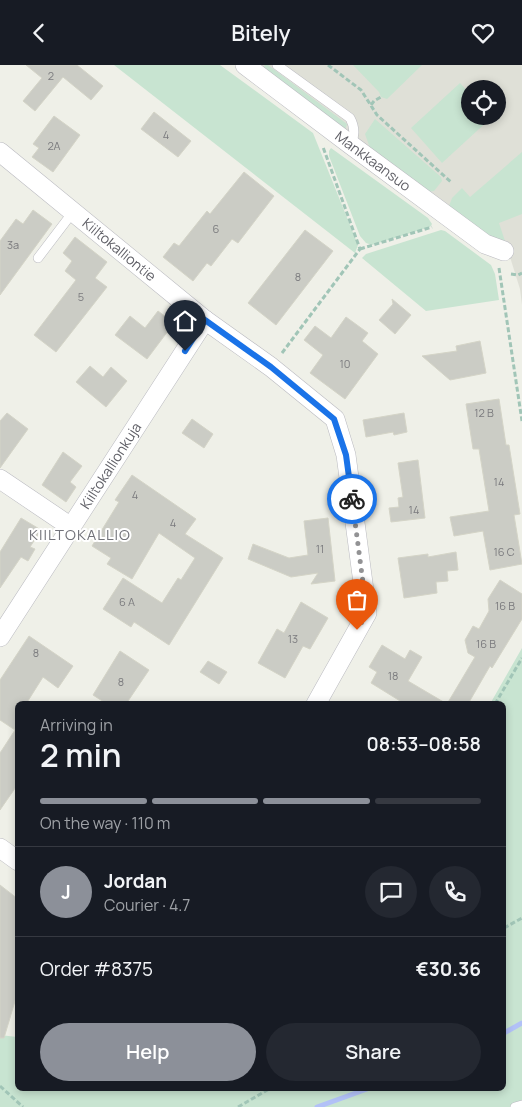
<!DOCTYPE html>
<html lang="en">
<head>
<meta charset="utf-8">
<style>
	body { margin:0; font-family:Manrope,sans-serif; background:#242831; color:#f1f3f6; height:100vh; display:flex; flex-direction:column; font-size:19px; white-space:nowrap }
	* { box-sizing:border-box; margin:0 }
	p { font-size:16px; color:#9ea1a6 }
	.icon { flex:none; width:28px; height:28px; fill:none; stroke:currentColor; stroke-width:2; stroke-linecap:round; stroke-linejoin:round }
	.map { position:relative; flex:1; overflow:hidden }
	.panel { position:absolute; left:15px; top:636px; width:491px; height:390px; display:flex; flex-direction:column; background:#171b24; border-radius:8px; box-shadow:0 2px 8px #0003 }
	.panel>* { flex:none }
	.tools { position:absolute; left:461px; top:15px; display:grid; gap:10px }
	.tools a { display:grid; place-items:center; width:45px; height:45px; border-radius:50%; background:#171b24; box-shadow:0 2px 8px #0003; font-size:25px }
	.pin { position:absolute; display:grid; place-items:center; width:42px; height:42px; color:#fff; margin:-51px -21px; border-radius:50% 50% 50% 0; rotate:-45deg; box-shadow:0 0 5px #0007 }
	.pin .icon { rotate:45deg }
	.courier { position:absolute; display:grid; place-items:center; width:50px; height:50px; margin:-25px; border:4px solid #1a73e8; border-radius:50%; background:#fff; color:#222; box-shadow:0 1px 6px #0007 }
	.head em { font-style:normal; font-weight:600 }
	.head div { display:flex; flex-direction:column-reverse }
	.head { display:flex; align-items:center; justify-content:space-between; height:85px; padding:0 25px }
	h1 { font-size:32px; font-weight:600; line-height:38px }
	.bar { display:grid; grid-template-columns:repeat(4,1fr); gap:8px 5px; align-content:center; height:60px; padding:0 25px }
	.bar i { height:6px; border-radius:4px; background:#363941 }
	.bar .current { background:#8c9099 }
	.bar p { grid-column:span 4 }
	.line { display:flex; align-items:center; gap:12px; padding:0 25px; border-top:1px solid #363941 }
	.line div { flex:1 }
	.round { display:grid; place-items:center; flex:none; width:52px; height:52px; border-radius:26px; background:#242831 }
	.action { display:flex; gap:10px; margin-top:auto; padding:10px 25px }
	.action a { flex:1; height:58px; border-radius:30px; background:#8c9099; color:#fff; font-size:20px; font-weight:600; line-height:58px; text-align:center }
	.action a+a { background:#242831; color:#f1f3f6 }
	header { display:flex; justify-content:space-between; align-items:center; height:65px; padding:0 25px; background:#171b24; font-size:22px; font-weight:600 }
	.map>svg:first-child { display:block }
</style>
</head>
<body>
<header><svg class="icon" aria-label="back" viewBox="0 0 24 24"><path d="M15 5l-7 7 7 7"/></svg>Bitely<svg class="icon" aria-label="heart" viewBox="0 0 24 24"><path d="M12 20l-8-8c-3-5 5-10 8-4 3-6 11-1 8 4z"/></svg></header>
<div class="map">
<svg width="522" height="1042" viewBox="0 0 522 1042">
	<rect width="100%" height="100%" fill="#eff0e8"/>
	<path fill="#dfe0d7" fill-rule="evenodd" d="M 255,0 L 522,0 L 522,240 L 520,224 L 505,176 L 492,173 ZM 470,24 L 498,24 L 498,51 L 470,51 Z"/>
	<path fill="#c8e4d1" d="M 114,0 L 220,0 L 313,68 L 358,180 L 355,188 Z
		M 265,0 L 268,0 L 347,59 L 345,65 L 262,5 Z
		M 353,0 L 422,0 L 387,34 L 381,32 L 379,27 Z
		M 460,18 L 470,29 L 470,51 L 490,51 L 491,53 L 442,98 L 411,63 Z
		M 375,54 L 441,112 L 442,116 L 434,126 L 428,127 L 370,83 L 365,69 Z
		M 331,83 L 428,153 L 432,159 L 430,162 L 372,180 L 366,178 L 360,171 L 329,91 L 329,86 Z
		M 522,87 L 522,149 L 499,158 L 505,176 L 492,173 L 449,141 L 452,133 L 462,123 L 470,132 Z
		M 441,165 L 445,166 L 491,200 L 495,209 L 499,235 L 426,246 L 362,193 L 366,189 Z
		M 522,583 L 522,1042 L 0,1042 L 0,970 L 17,972 L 18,1024 L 504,1024 L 504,639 L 490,639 Z"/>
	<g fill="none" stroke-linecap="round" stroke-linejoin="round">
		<path stroke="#b2c1f7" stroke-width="5" d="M 504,968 L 522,958
			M 317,1042 L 367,1024"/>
	</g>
	<path fill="#cbccc5" stroke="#d4d4c7" d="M 26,0 L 77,0 L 103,21 L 91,35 L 63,12 L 35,46 L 23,36 L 42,13 Z
		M 154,47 L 191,76 L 178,92 L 141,64 Z
		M 54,51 L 80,70 L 53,107 L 32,92 L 39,83 L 33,79 Z
		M 244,107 L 274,131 L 238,178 L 232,174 L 211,201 L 207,198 L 193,216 L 163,192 L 174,178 L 179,181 L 207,146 L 210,149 Z
		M 33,145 L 52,159 L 0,230 L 0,176 L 16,154 L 23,159 Z
		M 305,165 L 333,186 L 276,260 L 248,238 Z
		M 75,172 L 107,197 L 95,213 L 107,222 L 56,287 L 34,270 L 76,215 L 65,206 L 72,196 L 63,188 Z
		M 392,234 L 411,250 L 395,269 L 379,255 L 393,239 Z
		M 158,246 L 174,258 L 147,294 L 115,270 L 130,251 L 145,263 Z
		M 346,252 L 368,268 L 362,276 L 378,289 L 345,334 L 310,308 L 323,290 L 304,275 L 315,261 L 331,273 Z
		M 480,276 L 486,308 L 450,315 L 422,291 L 457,286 L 456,281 Z
		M 90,301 L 103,312 L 111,302 L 127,316 L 106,342 L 76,317 Z
		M 499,334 L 506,380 L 509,380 L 520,449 L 514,450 L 522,499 L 490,505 L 483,466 L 454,471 L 450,452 L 489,446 L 479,384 L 473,384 L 466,339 Z
		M 7,348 L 28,364 L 0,403 L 0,356 Z
		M 404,348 L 407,367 L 394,370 L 393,367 L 366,372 L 363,355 Z
		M 192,354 L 213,369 L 204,383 L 182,368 Z
		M 63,387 L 82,401 L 70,417 L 76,422 L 66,437 L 42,420 Z
		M 418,395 L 425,453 L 391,457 L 389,443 L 399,442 L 398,433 L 403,432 L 398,398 Z
		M 132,410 L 196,454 L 185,469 L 223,493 L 169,580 L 134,557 L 131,562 L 103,544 L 123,513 L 162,538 L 178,513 L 181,515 L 195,493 L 159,468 L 132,514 L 107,499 L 111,493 L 92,481 L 119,437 L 115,435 Z
		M 21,453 L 41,465 L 30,482 L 35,484 L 28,496 L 21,492 L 0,523 L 0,487 Z
		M 328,453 L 335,516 L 311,519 L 318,508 L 291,512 L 248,494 L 253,479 L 289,493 L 308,490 L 304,456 Z
		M 456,487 L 458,505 L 447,506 L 448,516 L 436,517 L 437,528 L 404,533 L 398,493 L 428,489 L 428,492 Z
		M 500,515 L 522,529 L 522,554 L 492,603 L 490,601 L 468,639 L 447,639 L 475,592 L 468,588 L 465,575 L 473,561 L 479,564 L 489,546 L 488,534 Z
		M 301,537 L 328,553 L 310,584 L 303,581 L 285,613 L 258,598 L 277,564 L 284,568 Z
		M 29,571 L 73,601 L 58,623 L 43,612 L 26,639 L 18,639 L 18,719 L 0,745 L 0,688 L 15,665 L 0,655 L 0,615 Z
		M 382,580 L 405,594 L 410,585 L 422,592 L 408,616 L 447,639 L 405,639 L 371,618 L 377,607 L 369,602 Z
		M 120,586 L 149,605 L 126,639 L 107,639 L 93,630 Z
		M 208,596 L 227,607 L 219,619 L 200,607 Z
		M 0,820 L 18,834 L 18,926 L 4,973 L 0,973 Z"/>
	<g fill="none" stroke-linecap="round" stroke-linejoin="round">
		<defs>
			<path id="lane" d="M 277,0 L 350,53 C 355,62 355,71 351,80
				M 38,193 L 73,147
				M 515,1042 L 522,1040"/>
			<g id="street">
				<path id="s1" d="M 245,0 L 351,80 L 485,179 L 504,186"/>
				<path id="s2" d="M 0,87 L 205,255 L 271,302 L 335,354 L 346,390 L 367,548 L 316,639"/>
				<path d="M 0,414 L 71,462"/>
				<path id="s3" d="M 0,572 L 205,255"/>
				<path d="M 0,783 L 18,796"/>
			</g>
		</defs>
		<use href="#lane" stroke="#babac0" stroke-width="10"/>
		<use href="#street" stroke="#babac0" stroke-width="20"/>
		<path stroke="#a1c5b7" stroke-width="3" stroke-dasharray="5 2.5" stroke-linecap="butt" d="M 328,0 L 361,25 L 377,50 L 452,118
			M 371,40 L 374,36 L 381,32
			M 360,184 L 432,162
			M 499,203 L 522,356
			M 511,209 L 518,210 L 522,208
			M 282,288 L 360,184 L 323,82
			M 495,639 L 522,593
			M 504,863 L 522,853
			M 0,1021 L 23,1042
			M 238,1042 L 269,1024"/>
		<use href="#lane" stroke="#fff" stroke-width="9"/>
		<use href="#street" stroke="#fff" stroke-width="19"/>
	</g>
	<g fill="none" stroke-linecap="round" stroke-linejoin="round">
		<path stroke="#929294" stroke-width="5" stroke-dasharray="0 9" d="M 352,434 L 367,548 L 357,565"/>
		<path stroke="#1a73e8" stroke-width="6" d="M 185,286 L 205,255 L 271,302 L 334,354 L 346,390 L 352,434"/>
	</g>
	<g text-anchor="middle" stroke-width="4" stroke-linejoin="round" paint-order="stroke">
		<g font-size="11" fill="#7b7b7e">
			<text x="51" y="15">2</text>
			<text x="166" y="74">4</text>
			<text x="54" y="85">2A</text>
			<text x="216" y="168">6</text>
			<text x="13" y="184">3a</text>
			<text x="298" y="216">8</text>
			<text x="81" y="236">5</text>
			<text x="345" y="303">10</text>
			<text x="484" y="352">12 B</text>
			<text x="499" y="421">14</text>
			<text x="135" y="434">4</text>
			<text x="414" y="449">14</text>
			<text x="173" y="462">4</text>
			<text x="320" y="488">11</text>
			<text x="504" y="491">16 C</text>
			<text x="127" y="541">6 A</text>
			<text x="505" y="545">16 B</text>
			<text x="293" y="578">13</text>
			<text x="486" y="583">16 B</text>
			<text x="36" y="592">8</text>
			<text x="393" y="615">18</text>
			<text x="121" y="621">8</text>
		</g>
		<g font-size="14" fill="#606067" stroke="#fff">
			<text dy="5" stroke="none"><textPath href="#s1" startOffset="160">Mankkaansuo</textPath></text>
			<text dy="5" stroke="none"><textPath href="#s2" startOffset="154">Kiiltokalliontie</textPath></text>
			<text dy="5" stroke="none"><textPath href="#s3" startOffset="204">Kiiltokallionkuja</textPath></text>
		</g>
		<g font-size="15" letter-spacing="1" fill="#717279" stroke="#fff">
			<text x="80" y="475">KIILTOKALLIO</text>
		</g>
	</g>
</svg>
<div class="tools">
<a><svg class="icon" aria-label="locate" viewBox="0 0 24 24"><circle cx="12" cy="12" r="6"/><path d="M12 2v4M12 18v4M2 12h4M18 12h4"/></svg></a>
</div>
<div class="pin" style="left:357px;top:565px;background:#ea580c"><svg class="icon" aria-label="bag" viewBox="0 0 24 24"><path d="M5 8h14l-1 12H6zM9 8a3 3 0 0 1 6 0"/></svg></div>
<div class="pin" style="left:185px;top:286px;background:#1f2937"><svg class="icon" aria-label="home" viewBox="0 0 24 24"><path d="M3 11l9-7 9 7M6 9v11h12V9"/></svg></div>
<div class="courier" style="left:352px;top:434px"><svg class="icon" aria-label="bike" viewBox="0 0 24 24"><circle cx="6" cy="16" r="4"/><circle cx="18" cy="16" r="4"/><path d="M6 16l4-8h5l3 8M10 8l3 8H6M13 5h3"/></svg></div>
<section class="panel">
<div class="head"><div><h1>2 min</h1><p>Arriving in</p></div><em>08:53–08:58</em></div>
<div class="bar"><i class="current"></i><i class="current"></i><i class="current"></i><i></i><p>On the way · 110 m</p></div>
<div class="line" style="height:90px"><b class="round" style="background:#8c9099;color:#fff">J</b><div><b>Jordan</b><p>Courier · 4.7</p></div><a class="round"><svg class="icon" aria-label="chat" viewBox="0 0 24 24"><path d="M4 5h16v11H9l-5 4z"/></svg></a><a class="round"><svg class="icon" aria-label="phone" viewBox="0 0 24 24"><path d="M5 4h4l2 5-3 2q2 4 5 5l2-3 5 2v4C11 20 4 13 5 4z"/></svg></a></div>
<div class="line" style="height:65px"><div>Order #8375</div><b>€30.36</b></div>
<div class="action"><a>Help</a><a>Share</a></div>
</section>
</div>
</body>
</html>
